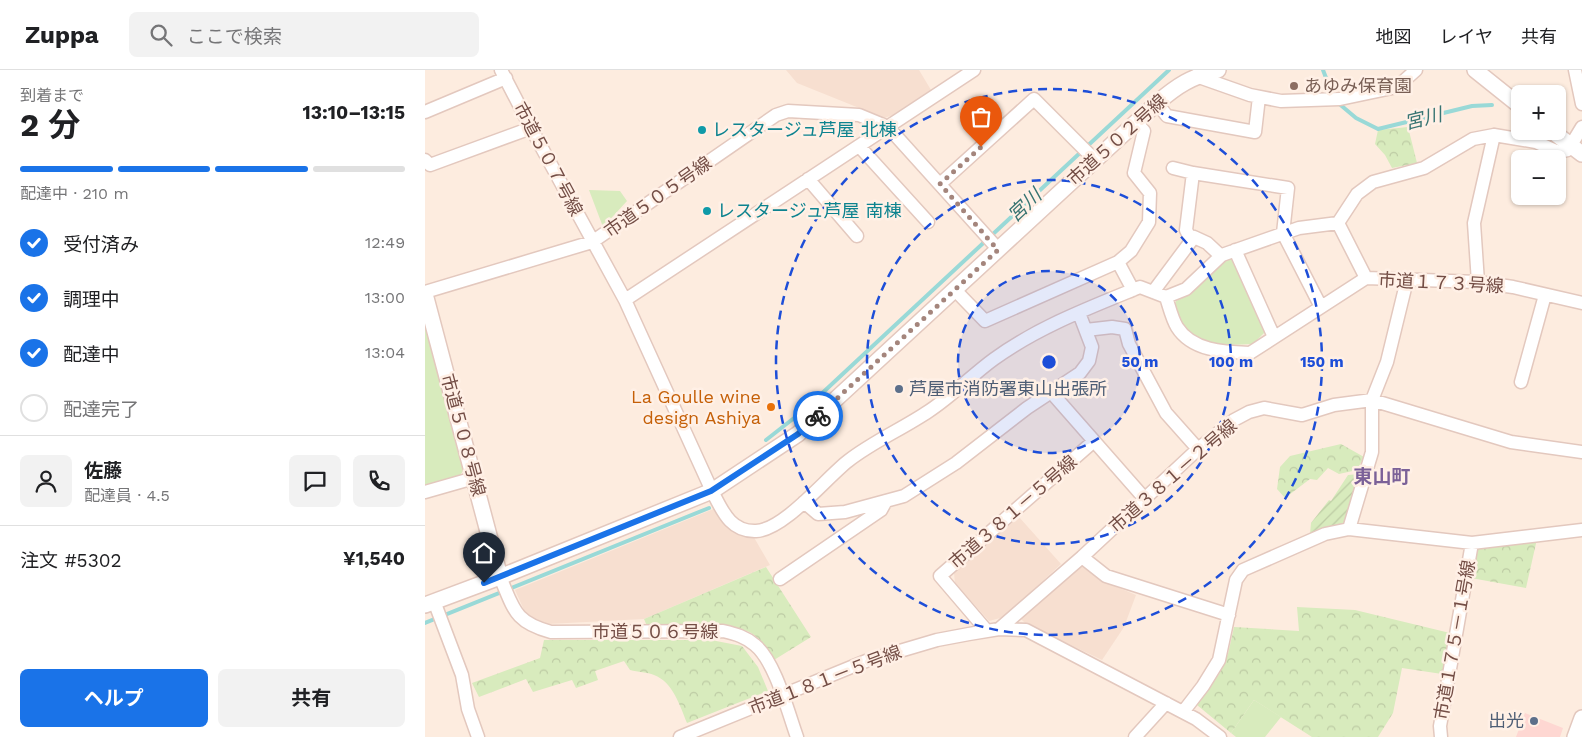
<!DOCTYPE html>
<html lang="ja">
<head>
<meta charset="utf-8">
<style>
	body { margin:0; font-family:"Work Sans","Noto Sans JP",sans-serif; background:#f2f2f2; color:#202124; height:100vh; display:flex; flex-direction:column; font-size:19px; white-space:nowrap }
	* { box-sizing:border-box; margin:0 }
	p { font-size:16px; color:#757577 }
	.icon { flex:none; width:28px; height:28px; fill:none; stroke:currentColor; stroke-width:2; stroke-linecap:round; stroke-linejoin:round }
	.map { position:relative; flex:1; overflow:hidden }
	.side { display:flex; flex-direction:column; background:#fff; width:425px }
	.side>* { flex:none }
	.fabs { position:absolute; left:1086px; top:15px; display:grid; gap:10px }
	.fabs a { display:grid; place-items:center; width:55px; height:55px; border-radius:8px; background:#fff; box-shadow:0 1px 4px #0004; font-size:25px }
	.pin { position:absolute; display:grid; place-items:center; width:42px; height:42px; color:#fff; margin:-51px -21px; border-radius:50% 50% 50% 0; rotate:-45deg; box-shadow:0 0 5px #0007 }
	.pin .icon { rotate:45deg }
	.courier { position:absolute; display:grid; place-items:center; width:50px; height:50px; margin:-25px; border:4px solid #1a73e8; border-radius:50%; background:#fff; color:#222; box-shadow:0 1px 6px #0007 }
	.headline em { font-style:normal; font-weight:700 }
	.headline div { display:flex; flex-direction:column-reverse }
	.headline { display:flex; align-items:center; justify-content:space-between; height:85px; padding:0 20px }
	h1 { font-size:32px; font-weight:700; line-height:38px }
	.bar { display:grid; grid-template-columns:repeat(4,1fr); gap:8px 5px; align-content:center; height:60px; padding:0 20px }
	.bar i { height:6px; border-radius:4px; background:#e0e0e0 }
	.bar .on { background:#1a73e8 }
	.bar p { grid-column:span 4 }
	.line { display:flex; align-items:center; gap:12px; padding:0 20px; border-top:1px solid #e0e0e0 }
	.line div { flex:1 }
	.round { display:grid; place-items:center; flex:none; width:52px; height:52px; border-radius:8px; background:#f2f2f2 }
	ol { padding:0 20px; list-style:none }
	li { display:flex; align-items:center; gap:15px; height:55px }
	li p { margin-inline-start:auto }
	li .icon { padding:5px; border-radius:50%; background:#1a73e8; color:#fff; stroke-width:4 }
	li:last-child { color:#757577 }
	li i { width:28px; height:28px; border:2px solid #e0e0e0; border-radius:50% }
	.primary-button { display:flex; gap:10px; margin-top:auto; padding:10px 20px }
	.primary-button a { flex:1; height:58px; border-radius:8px; background:#1a73e8; color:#fff; font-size:20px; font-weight:700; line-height:58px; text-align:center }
	.primary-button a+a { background:#f2f2f2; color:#202124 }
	header { display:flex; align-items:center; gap:30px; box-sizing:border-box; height:70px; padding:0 25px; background:#fff; border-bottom:1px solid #e0e0e0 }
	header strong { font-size:24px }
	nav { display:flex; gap:28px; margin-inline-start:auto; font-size:18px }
	.search { width:350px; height:45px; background:#f2f2f2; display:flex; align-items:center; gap:12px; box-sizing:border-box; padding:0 18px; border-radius:8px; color:#757577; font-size:19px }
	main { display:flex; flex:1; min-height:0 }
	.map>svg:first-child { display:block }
</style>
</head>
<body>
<header>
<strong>Zuppa</strong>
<div class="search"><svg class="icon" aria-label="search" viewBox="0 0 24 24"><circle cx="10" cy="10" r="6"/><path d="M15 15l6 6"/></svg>ここで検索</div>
<nav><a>地図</a><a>レイヤ</a><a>共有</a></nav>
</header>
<main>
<section class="side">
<div class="headline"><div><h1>2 分</h1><p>到着まで</p></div><em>13:10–13:15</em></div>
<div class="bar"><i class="on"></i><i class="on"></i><i class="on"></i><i></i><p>配達中 · 210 m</p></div>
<ol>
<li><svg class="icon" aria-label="check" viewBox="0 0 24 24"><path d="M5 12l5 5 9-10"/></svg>受付済み<p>12:49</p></li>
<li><svg class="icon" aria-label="check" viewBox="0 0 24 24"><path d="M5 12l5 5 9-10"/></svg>調理中<p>13:00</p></li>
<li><svg class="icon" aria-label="check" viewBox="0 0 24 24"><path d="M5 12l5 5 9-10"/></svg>配達中<p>13:04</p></li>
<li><i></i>配達完了</li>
</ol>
<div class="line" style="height:90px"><a class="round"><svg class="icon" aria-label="person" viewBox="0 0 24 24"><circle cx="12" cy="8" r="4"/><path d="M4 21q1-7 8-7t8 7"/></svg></a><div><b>佐藤</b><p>配達員 · 4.5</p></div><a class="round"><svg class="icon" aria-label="chat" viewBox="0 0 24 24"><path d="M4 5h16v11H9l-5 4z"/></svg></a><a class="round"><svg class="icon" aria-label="phone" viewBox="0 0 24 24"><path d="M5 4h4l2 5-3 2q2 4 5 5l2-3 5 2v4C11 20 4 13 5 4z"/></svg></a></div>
<div class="line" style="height:65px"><div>注文 #5302</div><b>¥1,540</b></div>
<div class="primary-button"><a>ヘルプ</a><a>共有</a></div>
</section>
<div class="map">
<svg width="1157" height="667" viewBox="0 0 1157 667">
	<defs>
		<pattern id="forest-crowns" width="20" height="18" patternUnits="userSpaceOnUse" patternTransform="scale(1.25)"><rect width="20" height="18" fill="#d8ebbd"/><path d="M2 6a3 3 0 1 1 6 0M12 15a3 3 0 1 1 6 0" fill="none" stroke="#bdcba4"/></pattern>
		<pattern id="garden-furrows" width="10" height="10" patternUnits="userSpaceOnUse" patternTransform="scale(1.25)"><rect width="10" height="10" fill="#d8ebbd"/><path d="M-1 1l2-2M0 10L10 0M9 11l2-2" fill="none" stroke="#bdcba4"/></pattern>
	</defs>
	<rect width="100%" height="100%" fill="#fdecdf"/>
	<path fill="#f7dfd0" d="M 361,0 L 494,0 L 506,20 L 468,45 L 459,48 L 372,13 Z
		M 291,438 L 327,464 L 345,495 L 219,549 L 123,554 L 106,547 L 99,540 L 90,520 Z
		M 594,447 L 636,494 L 579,547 L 564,551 L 530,513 L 529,503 Z
		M 655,494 L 680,512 L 711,525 L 699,557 L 677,590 L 600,553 L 596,549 Z"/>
	<path fill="#fed7d2" d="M 1100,643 L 1138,658 L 1135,667 L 1091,667 Z"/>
	<path fill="#d8ebbd" d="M 164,120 L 195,121 L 202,131 L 178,157 Z
		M 808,187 L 841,261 L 828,274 C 801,275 775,278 756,255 C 752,250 751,242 749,237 L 751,231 L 766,224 L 795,193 Z
		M 0,256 L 38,401 L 33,408 L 0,418 Z
		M 829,630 L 856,647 L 840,667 L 811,667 L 806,663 Z"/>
	<path fill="url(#forest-crowns)" d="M 983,57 L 992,93 L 967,98 L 960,85 L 950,74 L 953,60 Z
		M 916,374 L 939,387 L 932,400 L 914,404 L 903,398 L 892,410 L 885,409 L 860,428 L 852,419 L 855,397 L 865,386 Z
		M 1112,469 L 1101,518 L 1046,508 L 1052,477 Z
		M 341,497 L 386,567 L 349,590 C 343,581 336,569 326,563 C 308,553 245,556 222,556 L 219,549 Z
		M 872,537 L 930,540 L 1025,563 L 1017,604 L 977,598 L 968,643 L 953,667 L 887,667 L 829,630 L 806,663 L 772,635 L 794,604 L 803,584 L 809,557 L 874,561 Z
		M 119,570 L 286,570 L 317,576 L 333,597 L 343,621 L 262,653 C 255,636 248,612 229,605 C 222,602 213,602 205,600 L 199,591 L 170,601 L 173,610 L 151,618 L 147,610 L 108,622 L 101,609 L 54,627 L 47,613 L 115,588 Z"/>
	<path fill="url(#garden-furrows)" d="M 935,404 L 921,453 L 885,464 L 886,453 L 904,430 L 906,431 L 923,405 Z"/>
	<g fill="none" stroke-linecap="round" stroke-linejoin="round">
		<path stroke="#99d9d7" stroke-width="4" d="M 898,0 L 908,26
			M 912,32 L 931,48 L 953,59 L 1047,36 L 1067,35
			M 341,370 L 378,341 L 744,0
			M 0,553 L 284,438"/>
		<defs>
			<path id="minor" d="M 76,0 L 106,58 L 200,230 L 287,421 C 297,440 305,462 331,461 C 359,460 401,408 423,391 C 447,372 479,358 504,341 C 527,326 547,305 569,289 C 613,257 666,237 715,217 L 741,227 C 744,236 747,249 752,257 C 767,281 799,282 825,283 L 941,208 L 1053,212 L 1088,217 L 1157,233
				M 1150,0 L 1157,34
				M 771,6 L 825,25 L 856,31 L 915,29 L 972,17 L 991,0
				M 732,33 L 742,46 L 830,62 L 834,27
				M 0,42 L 81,8
				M 434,76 L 503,152
				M 0,90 L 5,95 L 106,58
				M 748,98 L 768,103 L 863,118 L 858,163 L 896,237
				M 383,109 L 432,166
				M 515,114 L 609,29 L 669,89
				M 913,153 L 941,208
				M 766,170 L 761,160 L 768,103
				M 810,180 L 849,267
				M 693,192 L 708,220
				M 1053,212 L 1049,153 L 1069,65
				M 530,220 L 560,251 L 693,192 L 706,181 L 724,152 L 725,123 L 709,103 L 719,61 L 711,52
				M 0,222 L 167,172 L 351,45 L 363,41 L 434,45 L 463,57 L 573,179
				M 728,222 L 769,167 L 782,173 L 796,186
				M 741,227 L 761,219 L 797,185 L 874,158 L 913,153 L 932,124 L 948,112 L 999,98 L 1048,69 L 1069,65 L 1111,72 L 1133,82 L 1143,80 L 1157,57
				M 200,230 L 549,0
				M 661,260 L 687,257 L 700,259 L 704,274 L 741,343 L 773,379
				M 1096,312 L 1120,225
				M 626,322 L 720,429
				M 0,422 L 49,408
				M 379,432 L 393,444 L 420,442 L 479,426 L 531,393 L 602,338 L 655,303 L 664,291 L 667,277 L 654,243
				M 924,459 L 947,382 L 947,330 L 962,292 L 982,210
				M 657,487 L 681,506 L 804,545
				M 75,507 C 89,539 89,552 126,562 L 298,561 C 311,564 321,567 330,575 C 350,591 363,642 372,667
				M 355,509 L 456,440 L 461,431
				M 9,531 L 37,605 L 43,639 L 53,667
				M 574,559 L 657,487 L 773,379 L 809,350 L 824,342 L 839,338 L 877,345 L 909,335 L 947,330 L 1086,372 L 1157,382
				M 562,561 L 515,506 L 669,371
				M 758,642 L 778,616 L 794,590 L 811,510 L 818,500 L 900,464 L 924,459 L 1047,473 L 1157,460
				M 255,667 L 441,591 L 512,570 L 544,564 L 574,559 L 601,560 L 771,649 L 795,667
				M 710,667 L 741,633
				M 1016,667 L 1015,656 L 1047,473"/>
			<path id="tertiary" d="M 1050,0 L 1095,36
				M 1127,61 L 1157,84
				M 0,224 L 75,507
				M 0,535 L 75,507 L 287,421 L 373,364 L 732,33 C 753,15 766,7 793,0
				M 1150,667 L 1157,648"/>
		</defs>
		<use href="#minor" stroke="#e3c8be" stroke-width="15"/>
		<use href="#tertiary" stroke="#e3c8be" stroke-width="18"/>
		<use href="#minor" stroke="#fff" stroke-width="12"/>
		<use href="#tertiary" stroke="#fff" stroke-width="15"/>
	</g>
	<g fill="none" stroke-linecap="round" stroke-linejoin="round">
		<path stroke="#a4857c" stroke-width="5" stroke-dasharray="0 9" d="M 393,346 L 573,180 L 515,114 L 556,77"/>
		<path stroke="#1a73e8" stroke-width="6" d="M 59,513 L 286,421 L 373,364 L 393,346"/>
	</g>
	<circle cx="624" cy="292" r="91" fill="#1d4ed8" fill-opacity=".12"/>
	<g fill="none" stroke="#1d4ed8" stroke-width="2.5" stroke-dasharray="9 6">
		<circle cx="624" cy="292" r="91"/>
		<circle cx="624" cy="292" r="182"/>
		<circle cx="624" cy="292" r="273"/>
	</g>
	<circle fill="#8d6e63" stroke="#fff0e6" stroke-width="2" cx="869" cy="16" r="5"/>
	<g fill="#0f9aa8" stroke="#fff0e6" stroke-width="2">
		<circle cx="277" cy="60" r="5"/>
		<circle cx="282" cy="141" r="5"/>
	</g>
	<g fill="#5c6f8a" stroke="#fff0e6" stroke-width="2">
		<circle cx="474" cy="319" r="5"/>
		<circle cx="1109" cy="651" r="5"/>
	</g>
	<circle fill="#e8710a" stroke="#fff0e6" stroke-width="2" cx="346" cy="337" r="5"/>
	<g text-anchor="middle" stroke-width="5" stroke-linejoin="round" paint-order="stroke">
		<g font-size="18" fill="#785e54" stroke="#fff0e6" text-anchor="start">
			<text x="879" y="22">あゆみ保育園</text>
		</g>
		<g font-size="18" fill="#0d838f" stroke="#fff0e6" text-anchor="start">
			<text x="287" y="66">レスタージュ芦屋 北棟</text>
			<text x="292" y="147">レスタージュ芦屋 南棟</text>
		</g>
		<g font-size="18" fill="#744e46" stroke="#fff0e6">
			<text transform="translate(692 70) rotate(-42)" y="6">市道５０２号線</text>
			<text transform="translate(123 89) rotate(62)" y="6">市道５０７号線</text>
			<text transform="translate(233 127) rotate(-35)" y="6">市道５０５号線</text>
			<text transform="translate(1016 213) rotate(3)" y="6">市道１７３号線</text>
			<text transform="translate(38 365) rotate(75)" y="6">市道５０８号線</text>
			<text transform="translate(748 406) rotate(-41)" y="6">市道３８１－２号線</text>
			<text transform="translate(588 442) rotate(-41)" y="6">市道３８１－５号線</text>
			<text x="230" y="568">市道５０６号線</text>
			<text transform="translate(1030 570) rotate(-80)" y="6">市道１７５－１号線</text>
			<text transform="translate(400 610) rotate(-21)" y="6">市道１８１－５号線</text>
		</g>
		<g font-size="18" fill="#4e5e75" stroke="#fff0e6" text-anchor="start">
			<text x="484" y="325">芦屋市消防署東山出張所</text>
			<text x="1099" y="657" text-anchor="end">出光</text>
		</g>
		<g font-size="18" fill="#c56008" stroke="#fff0e6" text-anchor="end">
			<text x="336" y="333">La Goulle wine<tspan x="336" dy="21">design Ashiya</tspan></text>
		</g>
		<g font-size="19" font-style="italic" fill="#377472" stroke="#fff0e6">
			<text transform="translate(998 48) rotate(-14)" y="7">宮川</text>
			<text transform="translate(599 135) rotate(-43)" y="7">宮川</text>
		</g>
		<g font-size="19" font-weight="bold" fill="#7b6198" stroke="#fff0e6">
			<text x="957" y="413">東山町</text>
		</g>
	</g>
	<circle cx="624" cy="292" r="8" fill="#1d4ed8" stroke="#fff0e6" stroke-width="2.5"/>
	<g font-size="15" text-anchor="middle" font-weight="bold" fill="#1d4ed8" stroke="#fff0e6" stroke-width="5" stroke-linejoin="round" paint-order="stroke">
		<text x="715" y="297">50 m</text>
		<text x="806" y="297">100 m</text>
		<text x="897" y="297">150 m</text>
	</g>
</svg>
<div class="fabs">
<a>+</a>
<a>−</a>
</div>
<div class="pin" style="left:556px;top:77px;background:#ea580c"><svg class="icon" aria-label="bag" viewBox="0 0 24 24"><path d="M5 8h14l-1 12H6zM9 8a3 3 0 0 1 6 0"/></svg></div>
<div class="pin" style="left:59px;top:513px;background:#1f2937"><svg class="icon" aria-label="home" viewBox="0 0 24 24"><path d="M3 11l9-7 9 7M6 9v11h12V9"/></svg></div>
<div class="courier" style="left:393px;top:346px"><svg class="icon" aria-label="bike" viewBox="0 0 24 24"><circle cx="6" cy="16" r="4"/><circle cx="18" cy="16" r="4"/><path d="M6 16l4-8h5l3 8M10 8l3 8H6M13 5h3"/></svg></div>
</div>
</main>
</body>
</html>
